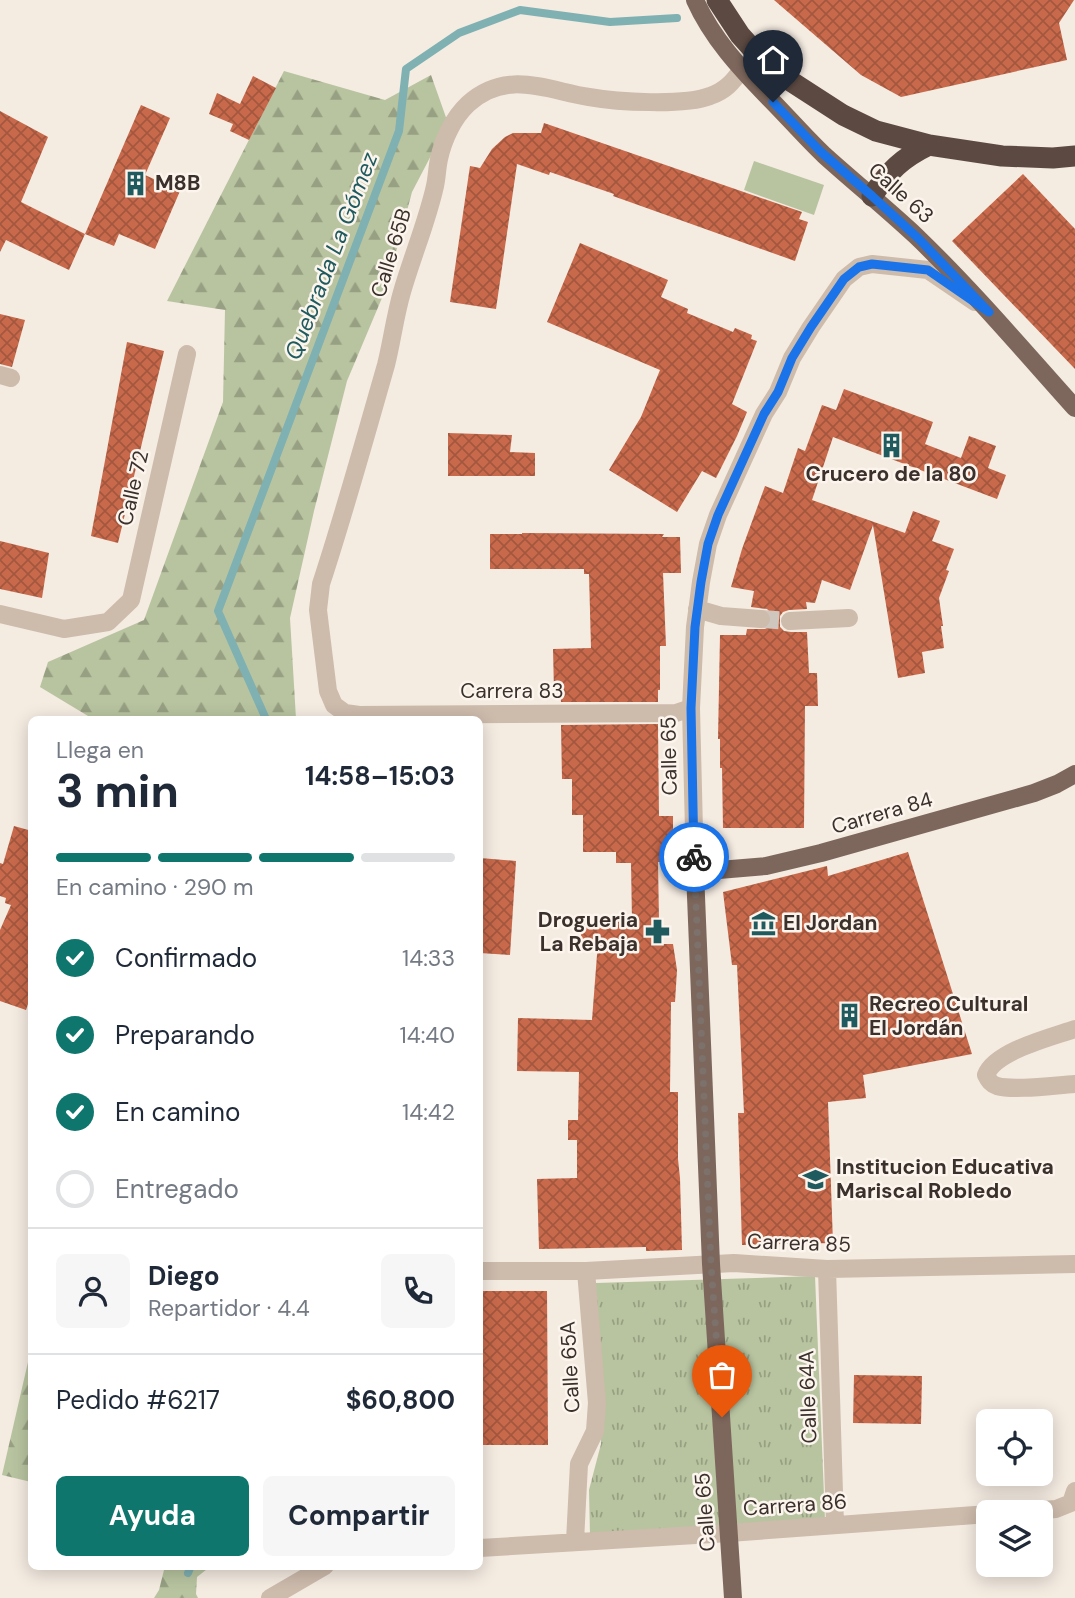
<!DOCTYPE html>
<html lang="es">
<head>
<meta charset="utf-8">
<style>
	body { margin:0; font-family:"DM Sans",sans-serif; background:#f6f6f7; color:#1f2937; height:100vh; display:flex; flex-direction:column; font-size:26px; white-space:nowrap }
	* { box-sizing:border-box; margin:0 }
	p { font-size:23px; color:#747a83 }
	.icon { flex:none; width:38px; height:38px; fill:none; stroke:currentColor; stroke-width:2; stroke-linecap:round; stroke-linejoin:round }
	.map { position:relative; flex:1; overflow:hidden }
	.drawer { position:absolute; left:28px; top:716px; width:455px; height:854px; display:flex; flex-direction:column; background:#fff; border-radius:10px; box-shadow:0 4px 18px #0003 }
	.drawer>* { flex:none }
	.buttons { position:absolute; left:976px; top:1409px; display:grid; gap:14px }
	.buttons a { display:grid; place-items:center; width:77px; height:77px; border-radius:10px; background:#fff; box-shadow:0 4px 18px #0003; font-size:35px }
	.pin { position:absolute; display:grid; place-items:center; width:60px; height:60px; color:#fff; margin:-72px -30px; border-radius:50% 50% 50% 0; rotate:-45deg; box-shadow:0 0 7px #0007 }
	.pin .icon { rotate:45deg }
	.courier { position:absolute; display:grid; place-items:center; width:70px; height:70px; margin:-35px; border:5px solid #1a73e8; border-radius:50%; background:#fff; color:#222; box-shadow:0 2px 9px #0007 }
	.summary em { font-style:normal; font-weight:700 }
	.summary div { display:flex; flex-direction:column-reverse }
	.summary { display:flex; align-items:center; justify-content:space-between; height:119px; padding:0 28px }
	h1 { font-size:46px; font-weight:700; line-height:52px }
	.bar { display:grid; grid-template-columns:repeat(4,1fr); gap:10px 7px; align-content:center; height:84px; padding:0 28px }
	.bar i { height:9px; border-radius:5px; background:#e0e1e3 }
	.bar .current { background:#0f766e }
	.bar p { grid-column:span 4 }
	.line { display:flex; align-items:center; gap:18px; padding:0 28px; border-top:2px solid #e0e1e3 }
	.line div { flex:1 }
	.round { display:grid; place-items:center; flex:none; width:74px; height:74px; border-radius:10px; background:#f6f6f7 }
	ol { padding:0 28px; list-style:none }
	li { display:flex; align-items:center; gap:21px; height:77px }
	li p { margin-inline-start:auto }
	li .icon { padding:7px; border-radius:50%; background:#0f766e; color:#fff; stroke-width:4 }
	li:last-child { color:#747a83 }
	li i { width:38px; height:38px; border:4px solid #e0e1e3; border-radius:50% }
	.cta { display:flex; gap:14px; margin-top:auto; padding:14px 28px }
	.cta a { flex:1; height:80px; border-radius:10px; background:#0f766e; color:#fff; font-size:28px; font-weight:700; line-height:80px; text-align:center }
	.cta a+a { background:#f6f6f7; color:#1f2937 }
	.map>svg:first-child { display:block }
</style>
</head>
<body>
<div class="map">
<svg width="1075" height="1598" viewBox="0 0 1075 1598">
	<defs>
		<pattern id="forest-firs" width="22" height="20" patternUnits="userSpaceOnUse" patternTransform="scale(1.75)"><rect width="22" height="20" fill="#b8c4a0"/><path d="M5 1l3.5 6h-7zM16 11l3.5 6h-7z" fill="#97a083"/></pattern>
		<pattern id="park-tufts" width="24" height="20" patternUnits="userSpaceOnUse" patternTransform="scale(1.75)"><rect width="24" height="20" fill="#b8c4a0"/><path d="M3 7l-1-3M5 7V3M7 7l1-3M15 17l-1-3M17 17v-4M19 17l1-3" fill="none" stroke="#97a083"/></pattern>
		<pattern id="building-cross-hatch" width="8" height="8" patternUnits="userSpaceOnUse" patternTransform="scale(1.75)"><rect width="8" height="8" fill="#c8694b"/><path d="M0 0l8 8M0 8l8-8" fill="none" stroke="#a4573f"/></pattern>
	</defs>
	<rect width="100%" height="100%" fill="#f4ebe1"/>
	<path fill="#b8c4a0" d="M 754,161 L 824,185 L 814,215 L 744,190 Z"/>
	<path fill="url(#forest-firs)" d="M 284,71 L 385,100 L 431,75 L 448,123 L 412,192 L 387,286 L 347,381 L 314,511 L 290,618 L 296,719 L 93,719 L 40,687 L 48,662 L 144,620 L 223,402 L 225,310 L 167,301 Z
		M 31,1349 L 32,1482 L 31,1482 L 2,1475 Z
		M 165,1566 L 211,1566 L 197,1577 L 196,1594 L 198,1598 L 154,1598 L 159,1590 Z"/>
	<path fill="url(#park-tufts)" d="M 815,1276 L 825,1520 L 590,1535 L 589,1490 L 601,1444 L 596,1326 L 596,1283 Z"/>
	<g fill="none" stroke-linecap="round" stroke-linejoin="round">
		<path stroke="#7fb0b2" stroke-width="8" d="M 266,719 L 218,611 L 399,131 L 406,69 L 459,33 L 520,10 L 610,22 L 677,18
			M 188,1573 L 191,1566"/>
	</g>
	<path fill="url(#building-cross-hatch)" d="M 774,0 L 1074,0 L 1059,23 L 1067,60 L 901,97 L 861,75 Z
		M 253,76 L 276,88 L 249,140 L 230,131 L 233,124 L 209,114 L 217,93 L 240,104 Z
		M 141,105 L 170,118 L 145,175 L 180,191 L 155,249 L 119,234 L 114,246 L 85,234 Z
		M 0,111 L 48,137 L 21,202 L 85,234 L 69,270 L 6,240 L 0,252 Z
		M 544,123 L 802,212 L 799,219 L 808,222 L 795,261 L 613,196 L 614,194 L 550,172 L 549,175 L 517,164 L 496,309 L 450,302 L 470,166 L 480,168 L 492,149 L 505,137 L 513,133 L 541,133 Z
		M 1023,174 L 1075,229 L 1075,369 L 952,241 Z
		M 580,243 L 668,280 L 661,297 L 688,309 L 687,313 L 733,332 L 735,328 L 752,335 L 751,339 L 757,341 L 732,404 L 747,412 L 737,436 L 716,478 L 702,471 L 677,512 L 609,470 L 641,417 L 660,370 L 547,322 Z
		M 0,314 L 25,320 L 12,367 L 0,364 Z
		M 127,342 L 164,351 L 118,543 L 91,536 Z
		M 844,389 L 933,422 L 925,444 L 961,458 L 969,436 L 996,446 L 988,468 L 1006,475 L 997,499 L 833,437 L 812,500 L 905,533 L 913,511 L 940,521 L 932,541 L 954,549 L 946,570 L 949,571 L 939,598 L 943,626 L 941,626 L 944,648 L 922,652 L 925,673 L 898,678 L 873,525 L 850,590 L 822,580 L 815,603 L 806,602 L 807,609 L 789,610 L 783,612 L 780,616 L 780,627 L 784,631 L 791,632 L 807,632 L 809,673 L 817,673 L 818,706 L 805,706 L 804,828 L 723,828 L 722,768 L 720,768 L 720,739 L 718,739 L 720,635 L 746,635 L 747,629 L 765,629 L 770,626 L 772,619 L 771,613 L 767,609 L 751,607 L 754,591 L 731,587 L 742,549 L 765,486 L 783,493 L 798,448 L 805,451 L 822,405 L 836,410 Z
		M 448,433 L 512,435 L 510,452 L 535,453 L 535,476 L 448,476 Z
		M 522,533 L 664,534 L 662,537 L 680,537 L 681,573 L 663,573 L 666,646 L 660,646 L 660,690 L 658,690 L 658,702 L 561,702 L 560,691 L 554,691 L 553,649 L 591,648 L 589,574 L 584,574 L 584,569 L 490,569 L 490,534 L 522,534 Z
		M 0,541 L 49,553 L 42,598 L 0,589 Z
		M 658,724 L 659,816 L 673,816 L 673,862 L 658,862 L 659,920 L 663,920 L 662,944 L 673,944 L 677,970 L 675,1002 L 671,1002 L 670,1092 L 678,1092 L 678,1159 L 680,1178 L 682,1250 L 646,1251 L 646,1247 L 539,1249 L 537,1179 L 577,1178 L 577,1140 L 568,1140 L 568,1120 L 578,1120 L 579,1072 L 517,1071 L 518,1018 L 592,1020 L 598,942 L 581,941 L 581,923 L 632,921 L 631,863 L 616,863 L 616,852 L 583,852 L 583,815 L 572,815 L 572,779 L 562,779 L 561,725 Z
		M 14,826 L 32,831 L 32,992 L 26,1010 L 0,1001 L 0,930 L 11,905 L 5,903 L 6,898 L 0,896 L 0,863 L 3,864 Z
		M 908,852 L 972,1054 L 863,1075 L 866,1098 L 828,1102 L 833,1243 L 742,1245 L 738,1113 L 744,1113 L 737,965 L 732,965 L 723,892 L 827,866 L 828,876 Z
		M 480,858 L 516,861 L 510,955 L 480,953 Z
		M 480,1291 L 547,1291 L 548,1445 L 480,1445 Z
		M 854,1375 L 922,1376 L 921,1424 L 853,1423 Z"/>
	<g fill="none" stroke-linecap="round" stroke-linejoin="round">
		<path stroke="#cfc6bd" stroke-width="18" stroke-dasharray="18 9" stroke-linecap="butt" d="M 761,619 L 790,621"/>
		<path stroke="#cdbbac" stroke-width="18" d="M 0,375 L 11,378
			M 697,609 L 721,616 L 761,619
			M 0,614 L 64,629 L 108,622 L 131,600 L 187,354
			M 790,621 L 849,618
			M 691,708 L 676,713 L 359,715 L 345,713 L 334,705 L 328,691 L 318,610 L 321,584 C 345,511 365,438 386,365 C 392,341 395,316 402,292 C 412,257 427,222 435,186 C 437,177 437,168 439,159 C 443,140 453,118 468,104 C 506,69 546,90 589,97 C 617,102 684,106 710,96 C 725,91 733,82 742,69
			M 695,872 L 691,708 L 695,627 L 701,582 L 708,544 L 718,515 L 764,414 L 778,392 L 792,358 L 811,327 L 844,279 L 859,267 L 872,264 L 928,270 L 975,302
			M 1075,1029 C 1052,1037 995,1051 986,1075 C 989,1081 991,1084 997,1086 C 1014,1091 1056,1085 1075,1084
			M 827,1269 L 835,1525
			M 480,1271 L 586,1271 L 734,1263 L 827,1269 L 1075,1264
			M 1017,1512 L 1056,1509 L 1071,1503 L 1075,1491
			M 575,1541 L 579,1464 L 595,1431 L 597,1403 L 586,1271
			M 480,1548 L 729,1533 L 989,1514
			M 270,1598 L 325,1566"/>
		<path stroke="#7d675c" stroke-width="18" d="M 695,0 C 712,38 740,68 768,97 C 787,116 805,137 824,155 C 854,182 886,208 916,236 C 972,290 1023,350 1075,408
			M 733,1598 L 711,1264 L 695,872 L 766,866 L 821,853 L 1034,793 L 1057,784 L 1075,774"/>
		<path stroke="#5c4a42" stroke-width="21" d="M 717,0 L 740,35 L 758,55 L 778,73 L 843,115 L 876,131 L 929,145 L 1002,156 L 1053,158 L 1075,156
			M 872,196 C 889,171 902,158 929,145"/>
	</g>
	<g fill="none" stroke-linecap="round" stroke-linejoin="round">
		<path stroke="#7c716b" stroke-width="7" stroke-dasharray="0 12.6" d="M 694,857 L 711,1264 L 722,1417"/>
		<path stroke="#1a73e8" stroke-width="9" d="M 694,857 L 691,708 L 695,627 L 701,582 L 708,544 L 718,515 L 764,414 L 778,392 L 792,358 L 811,327 L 844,279 L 859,267 L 872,264 L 928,270 L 989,312 L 919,239 L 872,196 L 821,152 L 773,102"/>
	</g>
	<defs>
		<symbol id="building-bare" viewBox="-9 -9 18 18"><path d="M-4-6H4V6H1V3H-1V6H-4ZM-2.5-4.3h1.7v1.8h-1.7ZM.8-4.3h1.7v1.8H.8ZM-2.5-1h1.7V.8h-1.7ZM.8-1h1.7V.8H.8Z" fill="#1f5a5e" stroke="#fbf5ee" stroke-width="2.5" paint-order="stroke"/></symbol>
		<symbol id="museum-bare" viewBox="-9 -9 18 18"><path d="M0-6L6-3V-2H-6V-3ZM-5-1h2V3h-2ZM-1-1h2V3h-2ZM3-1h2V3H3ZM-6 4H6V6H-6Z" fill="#1f5a5e" stroke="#fbf5ee" stroke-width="2.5" paint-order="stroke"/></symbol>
		<symbol id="pharmacy-bare" viewBox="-9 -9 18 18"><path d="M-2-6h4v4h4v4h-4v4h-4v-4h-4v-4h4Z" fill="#1f5a5e" stroke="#fbf5ee" stroke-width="2.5" paint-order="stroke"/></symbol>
		<symbol id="school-bare" viewBox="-9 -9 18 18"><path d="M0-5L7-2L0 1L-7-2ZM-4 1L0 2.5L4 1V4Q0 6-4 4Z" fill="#1f5a5e" stroke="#fbf5ee" stroke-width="2.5" paint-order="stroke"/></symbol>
	</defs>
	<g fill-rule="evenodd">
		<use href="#building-bare" x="118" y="166" width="35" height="35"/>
		<use href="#building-bare" x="874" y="428" width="35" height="35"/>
		<use href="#museum-bare" x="746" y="906" width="35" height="35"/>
		<use href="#pharmacy-bare" x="640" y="914" width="35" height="35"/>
		<use href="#building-bare" x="832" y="998" width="35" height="35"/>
		<use href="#school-bare" x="798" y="1162" width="35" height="35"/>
	</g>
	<g text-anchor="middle" stroke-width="5" stroke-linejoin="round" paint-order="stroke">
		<g font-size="21" font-weight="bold" fill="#3b302b" stroke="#fbf5ee" text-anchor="start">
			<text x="155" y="190">M8B</text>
			<text x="891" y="481" text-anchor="middle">Crucero de la 80</text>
			<text x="638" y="927" text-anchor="end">Drogueria<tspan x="638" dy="24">La Rebaja</tspan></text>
			<text x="783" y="930">El Jordan</text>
			<text x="869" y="1011">Recreo Cultural<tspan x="869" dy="24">El Jordán</tspan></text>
			<text x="836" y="1174">Institucion Educativa<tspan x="836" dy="24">Mariscal Robledo</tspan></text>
		</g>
		<g font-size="21" fill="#3b302b" stroke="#fbf5ee">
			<text transform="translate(901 193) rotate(42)" y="7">Calle 63</text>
			<text transform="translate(391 253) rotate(-73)" y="7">Calle 65B</text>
			<text transform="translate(133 488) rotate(-77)" y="7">Calle 72</text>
			<text x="512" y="698">Carrera 83</text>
			<text transform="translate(669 756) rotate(-91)" y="7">Calle 65</text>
			<text transform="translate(882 813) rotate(-16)" y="7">Carrera 84</text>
			<text transform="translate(799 1243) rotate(2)" y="7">Carrera 85</text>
			<text transform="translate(570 1367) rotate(-93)" y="7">Calle 65A</text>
			<text transform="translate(808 1397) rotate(-92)" y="7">Calle 64A</text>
			<text transform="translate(795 1505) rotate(-4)" y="7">Carrera 86</text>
			<text transform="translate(705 1512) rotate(-94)" y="7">Calle 65</text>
		</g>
		<g font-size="23" font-style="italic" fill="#1f5a5e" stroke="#fbf5ee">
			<text transform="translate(331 256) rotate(-69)" y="8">Quebrada La Gómez</text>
		</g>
	</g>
</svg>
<div class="buttons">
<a><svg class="icon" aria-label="locate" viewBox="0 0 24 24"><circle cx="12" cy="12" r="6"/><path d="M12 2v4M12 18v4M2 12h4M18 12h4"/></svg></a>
<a><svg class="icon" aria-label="layers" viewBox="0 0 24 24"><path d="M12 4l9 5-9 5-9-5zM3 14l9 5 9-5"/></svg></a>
</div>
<div class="pin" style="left:722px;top:1417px;background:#ea580c"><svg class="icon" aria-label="bag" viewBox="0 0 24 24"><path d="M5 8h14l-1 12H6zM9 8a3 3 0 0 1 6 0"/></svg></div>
<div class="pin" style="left:773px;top:102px;background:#1f2937"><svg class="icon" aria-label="home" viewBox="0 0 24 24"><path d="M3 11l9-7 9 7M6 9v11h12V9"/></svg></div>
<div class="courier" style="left:694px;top:857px"><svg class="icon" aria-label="bike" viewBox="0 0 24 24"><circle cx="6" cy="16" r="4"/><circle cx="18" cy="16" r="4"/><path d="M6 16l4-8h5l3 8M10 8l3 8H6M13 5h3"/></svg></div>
<section class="drawer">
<div class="summary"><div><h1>3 min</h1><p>Llega en</p></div><em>14:58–15:03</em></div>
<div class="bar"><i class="current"></i><i class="current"></i><i class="current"></i><i></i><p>En camino · 290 m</p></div>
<ol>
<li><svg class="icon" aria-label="check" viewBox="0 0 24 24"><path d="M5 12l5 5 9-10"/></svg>Confirmado<p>14:33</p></li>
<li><svg class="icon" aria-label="check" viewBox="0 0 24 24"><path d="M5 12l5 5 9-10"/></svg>Preparando<p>14:40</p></li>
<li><svg class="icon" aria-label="check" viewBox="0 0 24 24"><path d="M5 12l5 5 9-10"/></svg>En camino<p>14:42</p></li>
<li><i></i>Entregado</li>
</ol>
<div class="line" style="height:126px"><a class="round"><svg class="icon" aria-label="person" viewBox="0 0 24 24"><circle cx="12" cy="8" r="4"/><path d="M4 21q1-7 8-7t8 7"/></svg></a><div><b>Diego</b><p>Repartidor · 4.4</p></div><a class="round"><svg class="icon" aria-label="phone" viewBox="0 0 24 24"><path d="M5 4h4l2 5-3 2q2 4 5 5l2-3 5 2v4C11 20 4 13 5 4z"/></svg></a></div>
<div class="line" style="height:91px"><div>Pedido #6217</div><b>$60,800</b></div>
<div class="cta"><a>Ayuda</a><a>Compartir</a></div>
</section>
</div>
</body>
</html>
